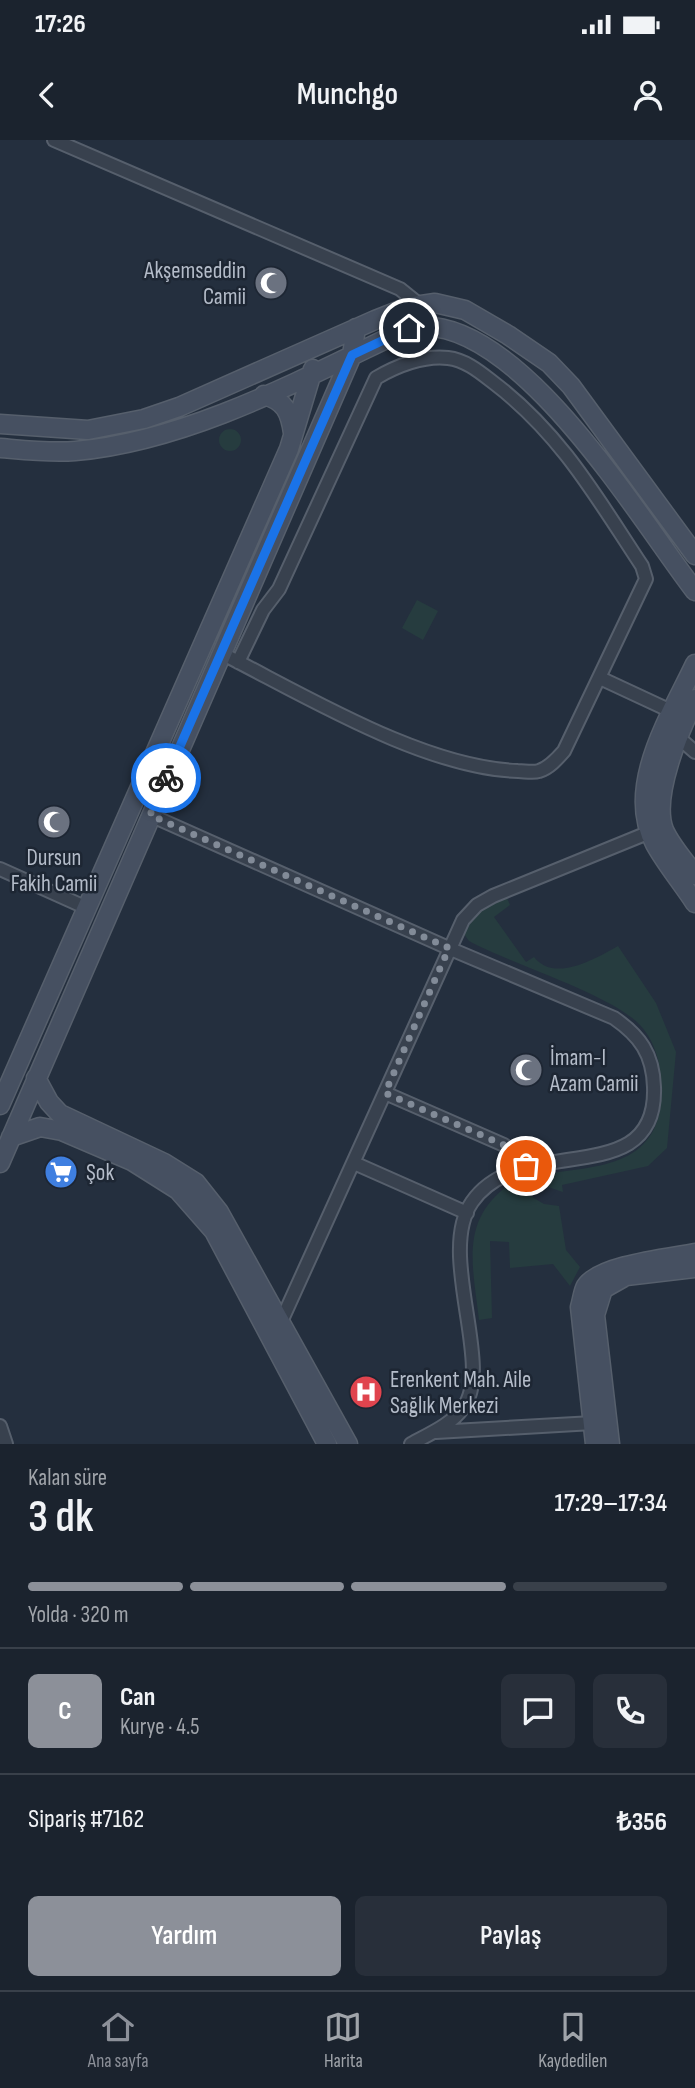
<!DOCTYPE html>
<html lang="tr">
<head>
<meta charset="utf-8">
<style>
	body { margin:0; font-family:"Sofia Sans Condensed",sans-serif; background:#282f3a; color:#f1f3f6; height:100vh; display:flex; flex-direction:column; font-size:26px; white-space:nowrap }
	* { box-sizing:border-box; margin:0 }
	p { font-size:23px; color:#a0a4aa }
	.icon { flex:none; width:38px; height:38px; fill:none; stroke:currentColor; stroke-width:2; stroke-linecap:round; stroke-linejoin:round }
	.map { position:relative; height:1304px; overflow:hidden }
	.details { display:flex; flex-direction:column; background:#1b232e; flex:1 }
	.details>* { flex:none }
	.pin { position:absolute; display:grid; place-items:center; width:60px; height:60px; color:#fff; margin:-30px; border:4px solid #fff; border-radius:50%; box-shadow:0 2px 7px #0007 }
	.courier { position:absolute; display:grid; place-items:center; width:70px; height:70px; margin:-35px; border:5px solid #1a73e8; border-radius:50%; background:#fff; color:#222; box-shadow:0 2px 9px #0007 }
	.head em { font-style:normal; font-weight:600 }
	.head div { display:flex; flex-direction:column-reverse }
	.head { display:flex; align-items:center; justify-content:space-between; height:119px; padding:0 28px }
	h1 { font-size:46px; font-weight:600; line-height:52px }
	.bar { display:grid; grid-template-columns:repeat(4,1fr); gap:10px 7px; align-content:center; height:84px; padding:0 28px }
	.bar i { height:9px; border-radius:5px; background:#39404a }
	.bar .on { background:#8c9099 }
	.bar p { grid-column:span 4 }
	.line { display:flex; align-items:center; gap:18px; padding:0 28px; border-top:2px solid #39404a }
	.line div { flex:1 }
	.round { display:grid; place-items:center; flex:none; width:74px; height:74px; border-radius:10px; background:#282f3a }
	.primary-button { display:flex; gap:14px; margin-top:auto; padding:14px 28px }
	.primary-button a { flex:1; height:80px; border-radius:10px; background:#8c9099; color:#fff; font-size:28px; font-weight:600; line-height:80px; text-align:center }
	.primary-button a+a { background:#282f3a; color:#f1f3f6 }
	.status { display:flex; justify-content:space-between; align-items:center; height:49px; padding:0 35px; background:#1b232e; direction:ltr }
	.status svg { height:19px; fill:currentColor }
	header { display:flex; justify-content:space-between; align-items:center; height:91px; padding:0 28px; background:#1b232e; font-size:32px; font-weight:600 }
	.dock { display:flex; justify-content:space-around; align-items:center; height:98px; border-top:2px solid #39404a; background:#1b232e; font-size:19px; color:#a0a4aa }
	.dock a { display:grid; justify-items:center; gap:4px }
	.dock .on { color:#8c9099 }
	.map>svg:first-child { display:block }
</style>
</head>
<body>
<div class="status"><b>17:26</b><svg viewBox="0 0 49 12"><path d="M0 12V9h3v3zM5 12V6h3v6zM10 12V3h3v9zM15 12V0h3v12zM26 1h20v11H26zM47 4h2v5h-2z"/></svg></div>
<header><svg class="icon" aria-label="back" viewBox="0 0 24 24"><path d="M15 5l-7 7 7 7"/></svg>Munchgo<svg class="icon" aria-label="person" viewBox="0 0 24 24"><circle cx="12" cy="8" r="4"/><path d="M4 21q1-7 8-7t8 7"/></svg></header>
<div class="map">
<svg width="695" height="1304" viewBox="0 0 695 1304">
	<rect width="100%" height="100%" fill="#242f3e"/>
	<path fill="#263c3f" d="M219 300a11 11 0 1 1 22 0a11 11 0 1 1-22 0Z
		M 417,460 L 438,471 L 423,500 L 402,488 Z
		M 507,758 L 510,765 L 494,777 L 526,822 L 534,817 C 554,843 595,819 618,806 L 656,863 L 676,912 L 667,1008 L 648,1026 L 562,1045 L 563,1052 L 539,1044 L 530,1036 C 587,1026 656,1032 661,960 C 662,932 659,906 640,885 C 611,854 511,824 469,801 L 464,794 L 478,771 Z
		M 510,1044 L 544,1064 L 559,1066 L 566,1110 L 580,1127 L 570,1146 L 553,1124 L 510,1128 L 509,1102 L 490,1101 L 492,1178 L 479,1180 C 473,1126 459,1080 510,1044 Z"/>
	<g fill="none" stroke-linecap="round" stroke-linejoin="round">
		<defs>
			<path id="street" d="M 54,0 L 400,149 L 421,166
				M 221,513 C 306,556 424,628 518,631 C 524,631 533,633 539,631 C 549,628 557,619 564,611 L 646,439 L 642,426 C 597,358 561,294 494,243 C 481,233 466,220 448,218 C 424,215 396,226 376,238 L 279,449 L 263,470 L 238,522
				M 600,538 L 673,572
				M 679,598 L 695,612
				M 150,675 L 453,810 L 614,878 C 640,896 653,914 654,947 C 658,1053 521,991 472,1062 C 436,1114 495,1226 463,1268 C 451,1285 429,1294 411,1304
				M 0,729 L 87,768
				M 385,953 L 504,1005 L 526,1026
				M 354,1023 L 467,1073
				M 280,1184 L 463,780 L 477,765 L 493,756 L 650,692
				M 0,1286 L 6,1304
				M 436,1292 L 593,1283"/>
			<path id="secondary" d="M 264,255 C 285,261 290,272 293,293
				M 0,284 L 88,290 L 144,279 L 179,267 L 375,180 L 408,167 L 435,163 L 465,170 L 508,195 L 549,223 L 571,246 L 695,415
				M 0,308 C 24,310 50,313 75,311 C 190,301 306,237 409,188 C 513,166 640,380 695,451
				M 695,524 C 671,575 624,647 655,704 C 666,724 682,743 695,763
				M 695,559 C 680,590 651,656 664,690 C 671,706 685,721 695,735
				M 36,938 L 49,962 L 60,974 L 164,1023 L 196,1043 L 219,1072 L 348,1304
				M 0,965 L 289,309 L 313,229
				M 11,997 L 40,987 L 62,991 L 132,1021 L 178,1050 L 214,1091 L 327,1304
				M 0,1023 L 352,215 L 356,188
				M 595,1304 L 580,1167 C 582,1161 583,1151 586,1146 C 600,1125 670,1118 695,1113
				M 610,1304 L 595,1175 L 603,1149 L 626,1136 L 695,1128"/>
		</defs>
		<use href="#street" stroke="#565f6c" stroke-width="16"/>
		<use href="#secondary" stroke="#565f6c" stroke-width="21"/>
		<use href="#street" stroke="#38414e" stroke-width="12"/>
		<use href="#secondary" stroke="#465061" stroke-width="18"/>
	</g>
	<g fill="none" stroke-linecap="round" stroke-linejoin="round">
		<path stroke="#828b98" stroke-width="7" stroke-dasharray="0 12.6" d="M 166,638 L 150,675 L 449,808 L 385,953 L 504,1005 L 526,1026"/>
		<path stroke="#1a73e8" stroke-width="9" d="M 166,638 L 352,215 L 409,188"/>
	</g>
	<defs>
		<symbol id="mosque-disc" viewBox="-11 -11 22 22"><circle r="9.5" fill="#6b7280" stroke="#1d2633"/><path d="M3.5-4.9A6 6 0 1 0 3.5 4.9A5 5 0 1 1 3.5-4.9Z" fill="#fff"/></symbol>
		<symbol id="supermarket-disc" viewBox="-11 -11 22 22"><circle r="9.5" fill="#3f7fe0" stroke="#1d2633"/><path d="M-6-5.5h2.5l.6 2H6L4.5 2H-2.5L-4.4-4H-6ZM-1.5 3.2a1.3 1.3 0 1 0 .1 0ZM3 3.2a1.3 1.3 0 1 0 .1 0Z" fill="#fff"/></symbol>
		<symbol id="hospital-disc" viewBox="-11 -11 22 22"><circle r="9.5" fill="#e0444e" stroke="#1d2633"/><path d="M-5-5h3v3.5h4V-5h3V5h-3V1.5h-4V5h-3Z" fill="#fff"/></symbol>
	</defs>
	<g fill-rule="evenodd">
		<use href="#mosque-disc" x="252" y="124" width="38" height="38"/>
		<use href="#mosque-disc" x="35" y="663" width="38" height="38"/>
		<use href="#mosque-disc" x="507" y="911" width="38" height="38"/>
		<use href="#supermarket-disc" x="42" y="1013" width="38" height="38"/>
		<use href="#hospital-disc" x="347" y="1233" width="38" height="38"/>
	</g>
	<g text-anchor="middle" stroke-width="5" stroke-linejoin="round" paint-order="stroke">
		<g font-size="23" fill="#b4bcc9" stroke="#1d2633" text-anchor="start">
			<text x="246" y="138" text-anchor="end">Akşemseddin<tspan x="246" dy="26">Camii</tspan></text>
			<text x="54" y="725" text-anchor="middle">Dursun<tspan x="54" dy="26">Fakih Camii</tspan></text>
			<text x="550" y="925">İmam-I<tspan x="550" dy="26">Azam Camii</tspan></text>
			<text x="86" y="1040">Şok</text>
			<text x="390" y="1247">Erenkent Mah. Aile<tspan x="390" dy="26">Sağlık Merkezi</tspan></text>
		</g>
	</g>
</svg>
<div class="pin" style="left:526px;top:1026px;background:#ea580c"><svg class="icon" aria-label="bag" viewBox="0 0 24 24"><path d="M5 8h14l-1 12H6zM9 8a3 3 0 0 1 6 0"/></svg></div>
<div class="pin" style="left:409px;top:188px;background:#1f2937"><svg class="icon" aria-label="home" viewBox="0 0 24 24"><path d="M3 11l9-7 9 7M6 9v11h12V9"/></svg></div>
<div class="courier" style="left:166px;top:638px"><svg class="icon" aria-label="bike" viewBox="0 0 24 24"><circle cx="6" cy="16" r="4"/><circle cx="18" cy="16" r="4"/><path d="M6 16l4-8h5l3 8M10 8l3 8H6M13 5h3"/></svg></div>
</div>
<section class="details">
<div class="head"><div><h1>3 dk</h1><p>Kalan süre</p></div><em>17:29–17:34</em></div>
<div class="bar"><i class="on"></i><i class="on"></i><i class="on"></i><i></i><p>Yolda · 320 m</p></div>
<div class="line" style="height:126px"><b class="round" style="background:#8c9099;color:#fff">C</b><div><b>Can</b><p>Kurye · 4.5</p></div><a class="round"><svg class="icon" aria-label="chat" viewBox="0 0 24 24"><path d="M4 5h16v11H9l-5 4z"/></svg></a><a class="round"><svg class="icon" aria-label="phone" viewBox="0 0 24 24"><path d="M5 4h4l2 5-3 2q2 4 5 5l2-3 5 2v4C11 20 4 13 5 4z"/></svg></a></div>
<div class="line" style="height:91px"><div>Sipariş #7162</div><b>₺356</b></div>
<div class="primary-button"><a>Yardım</a><a>Paylaş</a></div>
</section>
<nav class="dock">
<a class="on"><svg class="icon" aria-label="home" viewBox="0 0 24 24"><path d="M3 11l9-7 9 7M6 9v11h12V9"/></svg>Ana sayfa</a>
<a><svg class="icon" aria-label="map" viewBox="0 0 24 24"><path d="M3 6l6-2 6 2 6-2v14l-6 2-6-2-6 2zM9 4v14M15 6v14"/></svg>Harita</a>
<a><svg class="icon" aria-label="saved" viewBox="0 0 24 24"><path d="M7 4h10v16l-5-4-5 4z"/></svg>Kaydedilen</a>
</nav>
</body>
</html>
